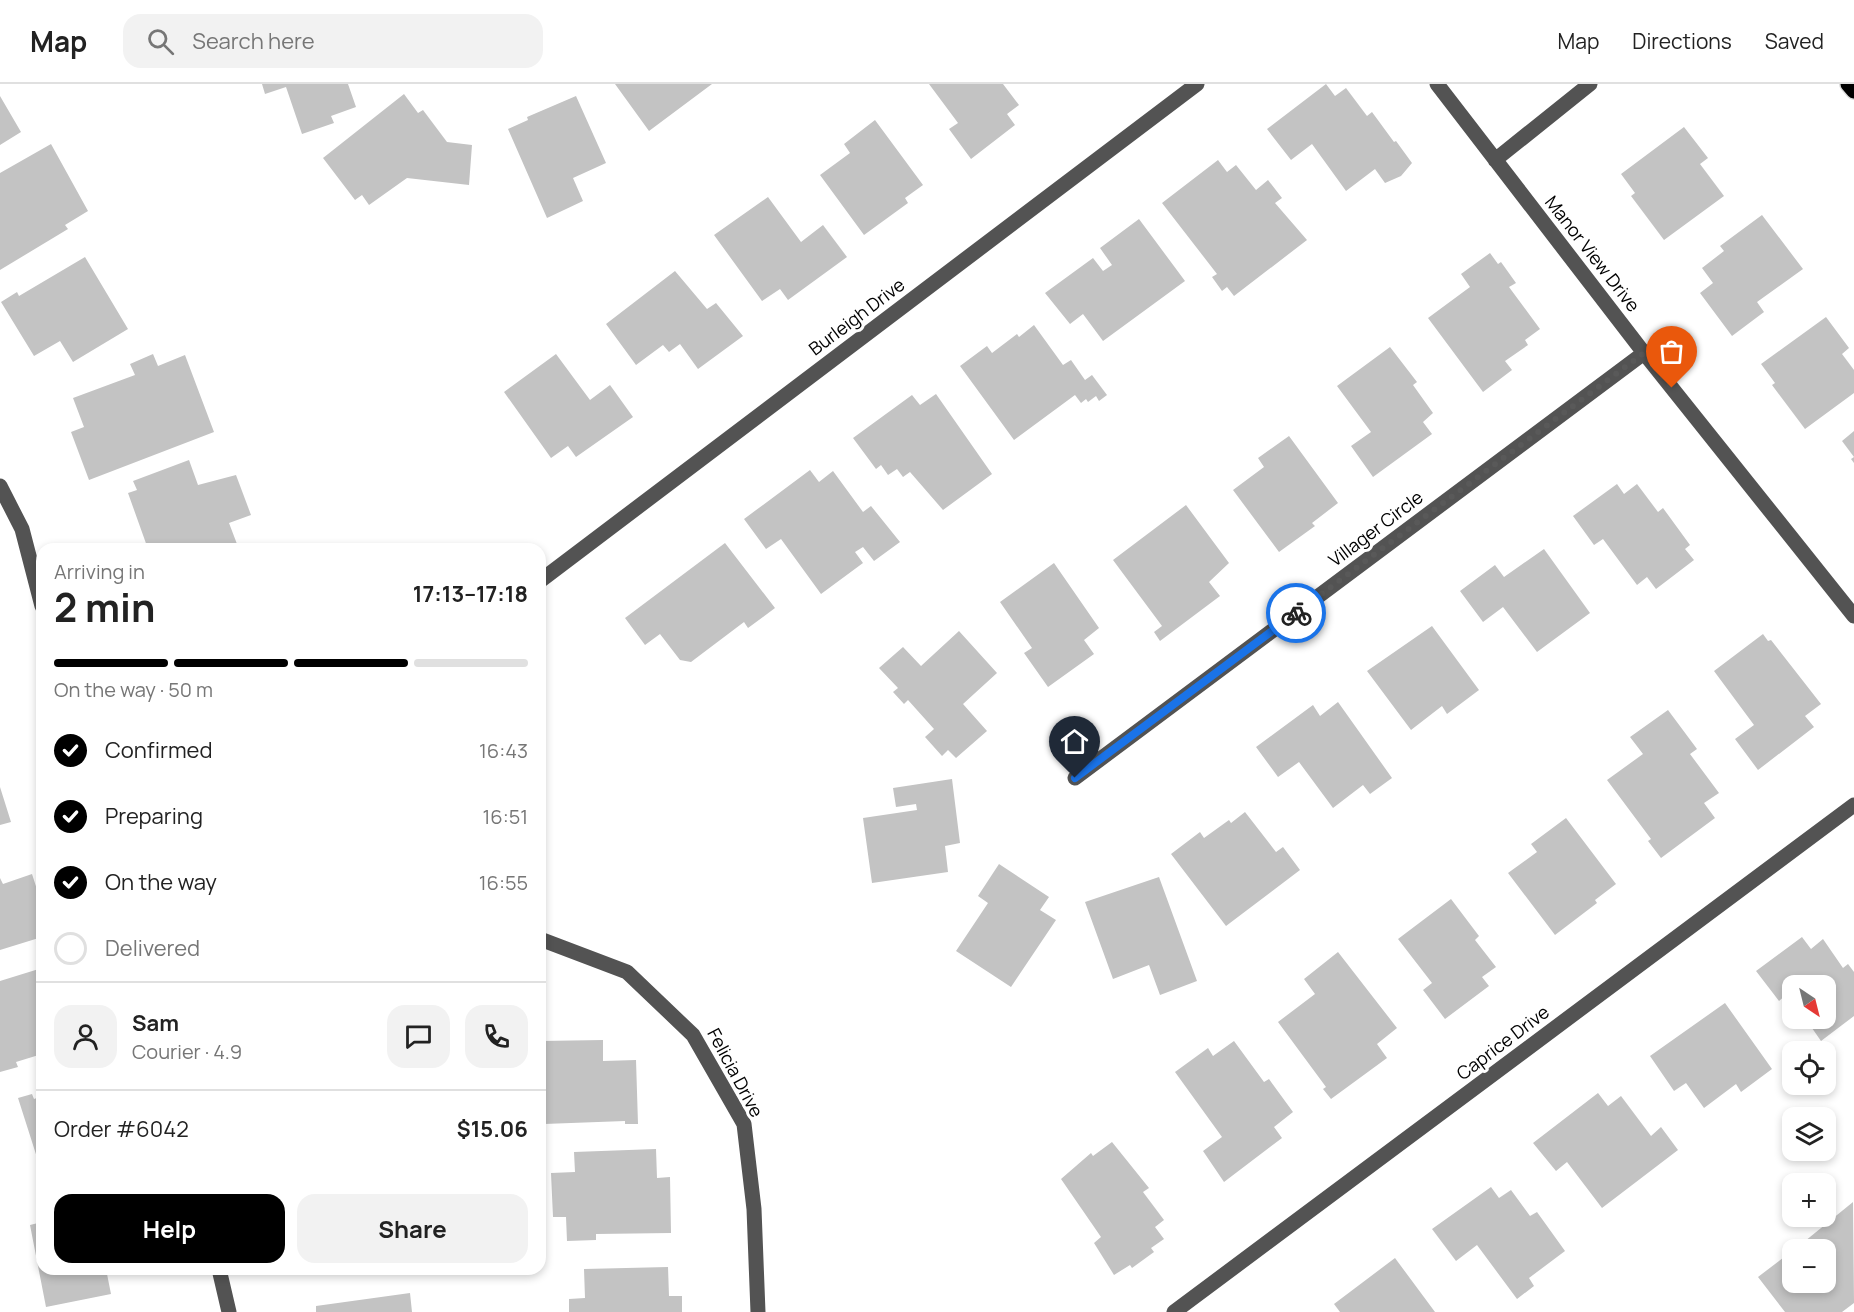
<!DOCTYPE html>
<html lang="en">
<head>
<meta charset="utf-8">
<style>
	body { margin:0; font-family:Manrope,sans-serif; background:#f2f2f2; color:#222; height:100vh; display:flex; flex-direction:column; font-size:22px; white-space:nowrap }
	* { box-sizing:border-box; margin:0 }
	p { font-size:20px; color:#767676 }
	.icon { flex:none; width:33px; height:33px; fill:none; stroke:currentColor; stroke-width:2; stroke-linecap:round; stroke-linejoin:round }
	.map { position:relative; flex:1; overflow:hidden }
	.panel { position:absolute; left:36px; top:459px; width:510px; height:732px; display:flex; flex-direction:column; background:#fff; border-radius:18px; box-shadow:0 3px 9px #0003 }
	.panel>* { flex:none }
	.needle { width:39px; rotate:145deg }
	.fabs { position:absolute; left:1782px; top:891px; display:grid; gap:12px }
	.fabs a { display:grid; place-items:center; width:54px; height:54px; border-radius:12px; background:#fff; box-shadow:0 3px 9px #0003; font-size:30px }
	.pin { position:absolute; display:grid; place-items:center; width:51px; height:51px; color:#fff; margin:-62px -26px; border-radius:50% 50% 50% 0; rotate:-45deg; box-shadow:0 0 6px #0007 }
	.pin .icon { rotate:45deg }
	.courier { position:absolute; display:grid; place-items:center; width:60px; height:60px; margin:-30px; border:4px solid #1a73e8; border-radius:50%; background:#fff; color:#222; box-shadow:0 2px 8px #0007 }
	.overview em { font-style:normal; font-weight:700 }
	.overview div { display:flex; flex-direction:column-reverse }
	.overview { display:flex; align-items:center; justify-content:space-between; height:102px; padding:0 18px }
	h1 { font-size:39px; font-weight:700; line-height:45px }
	.bar { display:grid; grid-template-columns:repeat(4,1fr); gap:9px 6px; align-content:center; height:72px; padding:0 18px }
	.bar i { height:8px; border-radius:4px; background:#e0e0e0 }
	.bar .current { background:#000 }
	.bar p { grid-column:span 4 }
	.line { display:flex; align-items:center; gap:15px; padding:0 18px; border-top:2px solid #e0e0e0 }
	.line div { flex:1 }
	.round { display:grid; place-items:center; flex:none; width:63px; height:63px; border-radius:18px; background:#f2f2f2 }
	ol { padding:0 18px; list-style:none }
	li { display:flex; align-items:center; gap:18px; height:66px }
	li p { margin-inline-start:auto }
	li .icon { padding:6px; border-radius:50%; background:#000; color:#fff; stroke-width:4 }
	li:last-child { color:#767676 }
	li i { width:33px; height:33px; border:3px solid #e0e0e0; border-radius:50% }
	.action { display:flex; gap:12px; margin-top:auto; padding:12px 18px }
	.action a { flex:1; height:69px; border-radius:18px; background:#000; color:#fff; font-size:24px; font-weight:700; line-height:69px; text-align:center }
	.action a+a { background:#f2f2f2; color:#222 }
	header { display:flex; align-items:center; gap:36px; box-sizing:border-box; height:84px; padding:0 30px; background:#fff; border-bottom:2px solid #e0e0e0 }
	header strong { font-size:28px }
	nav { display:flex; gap:33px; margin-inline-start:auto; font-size:21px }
	.search { width:420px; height:54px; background:#f2f2f2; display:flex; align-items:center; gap:15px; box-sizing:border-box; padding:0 21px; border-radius:18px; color:#767676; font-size:22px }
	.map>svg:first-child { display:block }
</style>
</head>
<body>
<header>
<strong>Map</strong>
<div class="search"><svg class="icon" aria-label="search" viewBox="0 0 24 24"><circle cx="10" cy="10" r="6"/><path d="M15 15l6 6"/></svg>Search here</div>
<nav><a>Map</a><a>Directions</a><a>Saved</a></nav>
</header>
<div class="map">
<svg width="1854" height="1228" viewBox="0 0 1854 1228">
	<rect width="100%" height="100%" fill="#fff"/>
	<path fill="#c3c3c3" d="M 262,0 L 348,0 L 356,23 L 331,32 L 334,39 L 302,50 L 286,3 L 265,10 Z
		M 615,0 L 712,0 L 649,47 Z
		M 929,0 L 1003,0 L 1019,21 L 1007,30 L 1015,41 L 971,75 L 949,45 L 958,39 Z
		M 1326,0 L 1335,12 L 1346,4 L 1367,32 L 1372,28 L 1394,58 L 1396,57 L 1412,79 L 1401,92 L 1385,99 L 1375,85 L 1346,107 L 1312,60 L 1291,76 L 1267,45 Z
		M 404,10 L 418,29 L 423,26 L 447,58 L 472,61 L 469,101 L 407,94 L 369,121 L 362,111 L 355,116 L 323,74 Z
		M 0,12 L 21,48 L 0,61 Z
		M 576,12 L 606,79 L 573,94 L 583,117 L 547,134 L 508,45 L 528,36 L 527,33 Z
		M 875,36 L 923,101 L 905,114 L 908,119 L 864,151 L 820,91 L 850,69 L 844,60 Z
		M 1684,43 L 1708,74 L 1700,80 L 1724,112 L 1664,156 L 1631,112 L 1635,109 L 1621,90 Z
		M 51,60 L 88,127 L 65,141 L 68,145 L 0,186 L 0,89 Z
		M 1218,76 L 1227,88 L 1236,81 L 1256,106 L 1268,96 L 1282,114 L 1275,119 L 1307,156 L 1234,212 L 1227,203 L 1222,207 L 1212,193 L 1217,190 L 1162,119 Z
		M 768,113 L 801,158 L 823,141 L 847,173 L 788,216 L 780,205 L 762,217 L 714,151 Z
		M 1762,131 L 1803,185 L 1757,218 L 1764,228 L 1732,252 L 1700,209 L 1713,199 L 1702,184 L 1724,167 L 1720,162 Z
		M 1139,135 L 1185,197 L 1103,257 L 1083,230 L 1070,240 L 1045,209 L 1093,174 L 1103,187 L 1112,181 L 1100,164 Z
		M 1490,169 L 1498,180 L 1501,178 L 1516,199 L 1509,203 L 1540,245 L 1525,256 L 1528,261 L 1505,277 L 1512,286 L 1483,308 L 1428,234 L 1470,203 L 1461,190 Z
		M 85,173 L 128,245 L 73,278 L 60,257 L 34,272 L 1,218 L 17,208 L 19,212 Z
		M 675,187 L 707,225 L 716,219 L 743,252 L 698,285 L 680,260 L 669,268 L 663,261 L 636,281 L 606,240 Z
		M 1826,233 L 1849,264 L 1842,270 L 1854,286 L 1854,309 L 1805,345 L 1772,301 L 1775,299 L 1761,280 Z
		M 1034,241 L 1063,281 L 1071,276 L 1085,296 L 1092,291 L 1107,311 L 1099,317 L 1096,312 L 1088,318 L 1086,315 L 1081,319 L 1075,311 L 1014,356 L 960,282 L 987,262 L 992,269 L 1017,250 L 1019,253 Z
		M 1390,263 L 1417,298 L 1413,301 L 1433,329 L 1423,338 L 1432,350 L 1373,393 L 1351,362 L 1371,348 L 1337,302 Z
		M 153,270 L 158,282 L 185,271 L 214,348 L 89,396 L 71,348 L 84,343 L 73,314 L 135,291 L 130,280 Z
		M 556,270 L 590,316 L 610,301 L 633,333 L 576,373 L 568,362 L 551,374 L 504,308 Z
		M 936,310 L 992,390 L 943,426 L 910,388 L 903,393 L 897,385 L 888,391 L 881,381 L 876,385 L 853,354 L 912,311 L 920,321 Z
		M 1854,347 L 1854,379 L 1851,375 L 1854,373 L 1842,357 Z
		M 1289,352 L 1338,419 L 1312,439 L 1315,442 L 1279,468 L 1233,406 L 1264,383 L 1258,374 Z
		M 189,376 L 198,401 L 236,391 L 251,431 L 229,439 L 237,460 L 222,465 L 148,465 L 128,409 L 137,406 L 133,397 Z
		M 810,386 L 819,398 L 833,387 L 863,428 L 871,422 L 900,458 L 874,477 L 863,463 L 855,468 L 863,479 L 821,510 L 781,455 L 766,465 L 744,435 Z
		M 1617,400 L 1624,410 L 1637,400 L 1658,428 L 1663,424 L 1690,461 L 1685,465 L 1694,476 L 1656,505 L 1647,493 L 1637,501 L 1603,455 L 1594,461 L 1573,432 Z
		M 1186,421 L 1229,479 L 1209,498 L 1220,512 L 1160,557 L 1154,548 L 1162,542 L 1113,476 Z
		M 725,459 L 775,524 L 748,544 L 744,538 L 691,578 L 680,576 L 660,550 L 645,561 L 625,534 Z
		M 1544,465 L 1590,529 L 1537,568 L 1503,523 L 1483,538 L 1460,507 L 1495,481 L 1504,493 Z
		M 1054,479 L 1099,544 L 1084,556 L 1094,570 L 1048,603 L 1024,569 L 1032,564 L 1000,518 Z
		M 1432,542 L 1479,606 L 1447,630 L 1442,622 L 1411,646 L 1367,587 Z
		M 959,547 L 997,589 L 963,620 L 987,647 L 956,674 L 948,666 L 942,672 L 925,653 L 934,645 L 908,616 L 904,620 L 893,608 L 898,604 L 879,584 L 903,563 L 921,582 Z
		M 1763,550 L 1768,557 L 1771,556 L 1821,620 L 1805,632 L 1814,643 L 1758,686 L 1735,655 L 1754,641 L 1714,587 Z
		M 1338,618 L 1392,694 L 1370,710 L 1363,701 L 1333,724 L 1299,678 L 1278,693 L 1256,663 L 1313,621 L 1320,632 Z
		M 1668,626 L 1697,665 L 1690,670 L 1719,709 L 1704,719 L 1715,734 L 1661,774 L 1648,757 L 1651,755 L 1607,696 L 1643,670 L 1630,653 Z
		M 952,695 L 960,759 L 945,762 L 948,788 L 872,799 L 863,734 L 917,726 L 916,720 L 896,723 L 893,704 Z
		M 0,703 L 11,738 L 0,741 Z
		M 1245,728 L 1276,768 L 1283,763 L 1300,786 L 1226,842 L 1171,770 L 1200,748 L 1204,754 L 1229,736 L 1231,739 Z
		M 1566,734 L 1616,800 L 1595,816 L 1597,819 L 1555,851 L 1508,789 L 1537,768 L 1531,760 Z
		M 999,780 L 1049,813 L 1040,826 L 1056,836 L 1011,903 L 956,867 L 988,819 L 978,812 Z
		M 32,790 L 42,821 L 42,853 L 0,866 L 0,794 L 3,800 Z
		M 1159,793 L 1197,897 L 1160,911 L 1149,881 L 1113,895 L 1085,818 Z
		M 1451,815 L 1479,852 L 1475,856 L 1496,883 L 1482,893 L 1489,902 L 1445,935 L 1423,906 L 1432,899 L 1398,855 Z
		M 1802,853 L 1811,865 L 1823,855 L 1843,884 L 1848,880 L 1854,888 L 1854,932 L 1821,957 L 1805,934 L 1826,934 L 1826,902 L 1792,902 L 1792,918 L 1787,910 L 1779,917 L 1756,887 Z
		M 1338,868 L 1397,944 L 1377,960 L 1387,974 L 1331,1015 L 1323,1005 L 1326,1003 L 1278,938 L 1315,910 L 1304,895 Z
		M 42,884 L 42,970 L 16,978 L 18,983 L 0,988 L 0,897 Z
		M 1725,919 L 1772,985 L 1741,1008 L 1736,1000 L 1704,1024 L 1686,999 L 1674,1007 L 1650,972 Z
		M 603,956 L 603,977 L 636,976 L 638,1040 L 625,1040 L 625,1037 L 544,1040 L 543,1025 L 540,1025 L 541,957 Z
		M 1234,957 L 1264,998 L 1269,995 L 1293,1028 L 1274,1043 L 1282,1054 L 1224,1098 L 1203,1067 L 1222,1053 L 1175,988 L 1208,964 L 1213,972 Z
		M 1598,1009 L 1608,1022 L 1621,1012 L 1651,1052 L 1661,1043 L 1678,1066 L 1602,1124 L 1567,1078 L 1556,1087 L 1533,1059 Z
		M 32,1010 L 34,1015 L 42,1012 L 41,1086 L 18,1014 Z
		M 1112,1058 L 1149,1104 L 1143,1108 L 1164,1136 L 1155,1143 L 1164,1155 L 1151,1164 L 1154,1168 L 1132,1184 L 1130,1181 L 1114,1191 L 1094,1159 L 1101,1153 L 1061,1095 L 1091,1069 L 1093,1072 Z
		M 656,1065 L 657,1094 L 670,1093 L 671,1149 L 596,1150 L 596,1156 L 567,1157 L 566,1133 L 553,1133 L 551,1089 L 575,1088 L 574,1068 Z
		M 1491,1103 L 1499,1114 L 1511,1106 L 1530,1132 L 1537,1128 L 1565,1167 L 1529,1194 L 1534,1202 L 1517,1215 L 1477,1161 L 1456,1177 L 1432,1145 Z
		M 1853,1118 L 1854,1219 L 1842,1228 L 1785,1228 L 1758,1193 L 1792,1167 L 1792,1198 L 1826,1198 L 1826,1166 L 1794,1166 Z
		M 42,1138 L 42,1185 L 106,1185 L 111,1210 L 46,1223 L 30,1141 Z
		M 1395,1174 L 1435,1228 L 1340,1228 L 1334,1220 Z
		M 668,1183 L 669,1212 L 682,1212 L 682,1228 L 569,1228 L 569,1215 L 585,1214 L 584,1185 Z
		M 410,1209 L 412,1228 L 316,1228 L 316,1222 Z"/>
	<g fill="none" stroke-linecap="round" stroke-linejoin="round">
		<defs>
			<path id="major" d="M 1848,0 L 1854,7"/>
		</defs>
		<use href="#major" stroke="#dbdbdb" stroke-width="18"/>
		<path stroke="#535353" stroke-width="15" d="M 1437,0 L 1644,269 L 1854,532
			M 1495,76 L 1590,0
			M 0,402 L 22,445 L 42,522
			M 540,497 L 1197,0
			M 1075,694 L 1644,269
			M 540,855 L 627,888 L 693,951 L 744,1040 L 754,1125 L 758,1228
			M 219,1185 L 229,1228
			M 1174,1228 L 1854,721"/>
		<use href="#major" stroke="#000" stroke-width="15"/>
	</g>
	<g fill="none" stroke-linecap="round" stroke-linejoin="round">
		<path stroke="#595959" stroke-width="6" stroke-dasharray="0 10.8" d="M 1296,529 L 1644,269 L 1672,304"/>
		<path stroke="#1a73e8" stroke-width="8" d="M 1075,694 L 1296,529"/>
	</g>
	<g text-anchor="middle" stroke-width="6" stroke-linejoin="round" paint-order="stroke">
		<g font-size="18" fill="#000" stroke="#fff">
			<text transform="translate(1592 170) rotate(52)" y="6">Manor View Drive</text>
			<text transform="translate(857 233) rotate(-37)" y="6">Burleigh Drive</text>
			<text transform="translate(1376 445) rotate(-37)" y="6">Villager Circle</text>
			<text transform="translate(1503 959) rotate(-37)" y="6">Caprice Drive</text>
			<text transform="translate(735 989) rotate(62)" y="6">Felicia Drive</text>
		</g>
	</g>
</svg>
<div class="fabs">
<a><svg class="needle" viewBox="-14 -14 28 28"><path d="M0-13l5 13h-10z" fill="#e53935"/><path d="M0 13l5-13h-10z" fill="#767676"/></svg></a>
<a><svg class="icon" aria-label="locate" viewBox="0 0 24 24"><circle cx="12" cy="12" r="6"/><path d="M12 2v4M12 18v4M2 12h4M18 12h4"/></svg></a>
<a><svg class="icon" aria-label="layers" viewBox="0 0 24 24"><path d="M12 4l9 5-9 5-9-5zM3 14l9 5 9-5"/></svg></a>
<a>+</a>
<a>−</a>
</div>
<div class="pin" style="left:1672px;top:304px;background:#ea580c"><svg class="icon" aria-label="bag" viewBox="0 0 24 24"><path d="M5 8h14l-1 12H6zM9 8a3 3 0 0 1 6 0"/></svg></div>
<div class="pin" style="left:1075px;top:694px;background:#1f2937"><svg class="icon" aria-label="home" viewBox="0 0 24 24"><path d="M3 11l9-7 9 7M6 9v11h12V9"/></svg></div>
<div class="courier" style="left:1296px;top:529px"><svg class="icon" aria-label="bike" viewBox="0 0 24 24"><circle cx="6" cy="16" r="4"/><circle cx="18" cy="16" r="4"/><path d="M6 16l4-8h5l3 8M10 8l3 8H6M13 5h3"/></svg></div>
<section class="panel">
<div class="overview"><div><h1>2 min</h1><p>Arriving in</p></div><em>17:13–17:18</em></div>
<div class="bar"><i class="current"></i><i class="current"></i><i class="current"></i><i></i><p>On the way · 50 m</p></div>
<ol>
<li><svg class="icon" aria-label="check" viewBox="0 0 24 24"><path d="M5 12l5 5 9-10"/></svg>Confirmed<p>16:43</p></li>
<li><svg class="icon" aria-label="check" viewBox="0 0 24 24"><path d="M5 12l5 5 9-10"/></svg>Preparing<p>16:51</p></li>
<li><svg class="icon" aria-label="check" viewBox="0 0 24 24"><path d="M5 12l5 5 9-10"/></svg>On the way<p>16:55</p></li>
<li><i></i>Delivered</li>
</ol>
<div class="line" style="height:108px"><a class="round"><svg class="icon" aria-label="person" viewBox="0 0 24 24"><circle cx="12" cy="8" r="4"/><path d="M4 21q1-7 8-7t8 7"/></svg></a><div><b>Sam</b><p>Courier · 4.9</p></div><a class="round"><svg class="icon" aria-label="chat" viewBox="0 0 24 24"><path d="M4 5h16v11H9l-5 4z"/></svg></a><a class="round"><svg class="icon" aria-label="phone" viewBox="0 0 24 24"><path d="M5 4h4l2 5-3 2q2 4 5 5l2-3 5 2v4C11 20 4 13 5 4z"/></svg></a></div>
<div class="line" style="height:78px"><div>Order #6042</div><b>$15.06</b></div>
<div class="action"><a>Help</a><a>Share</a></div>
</section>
</div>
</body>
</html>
